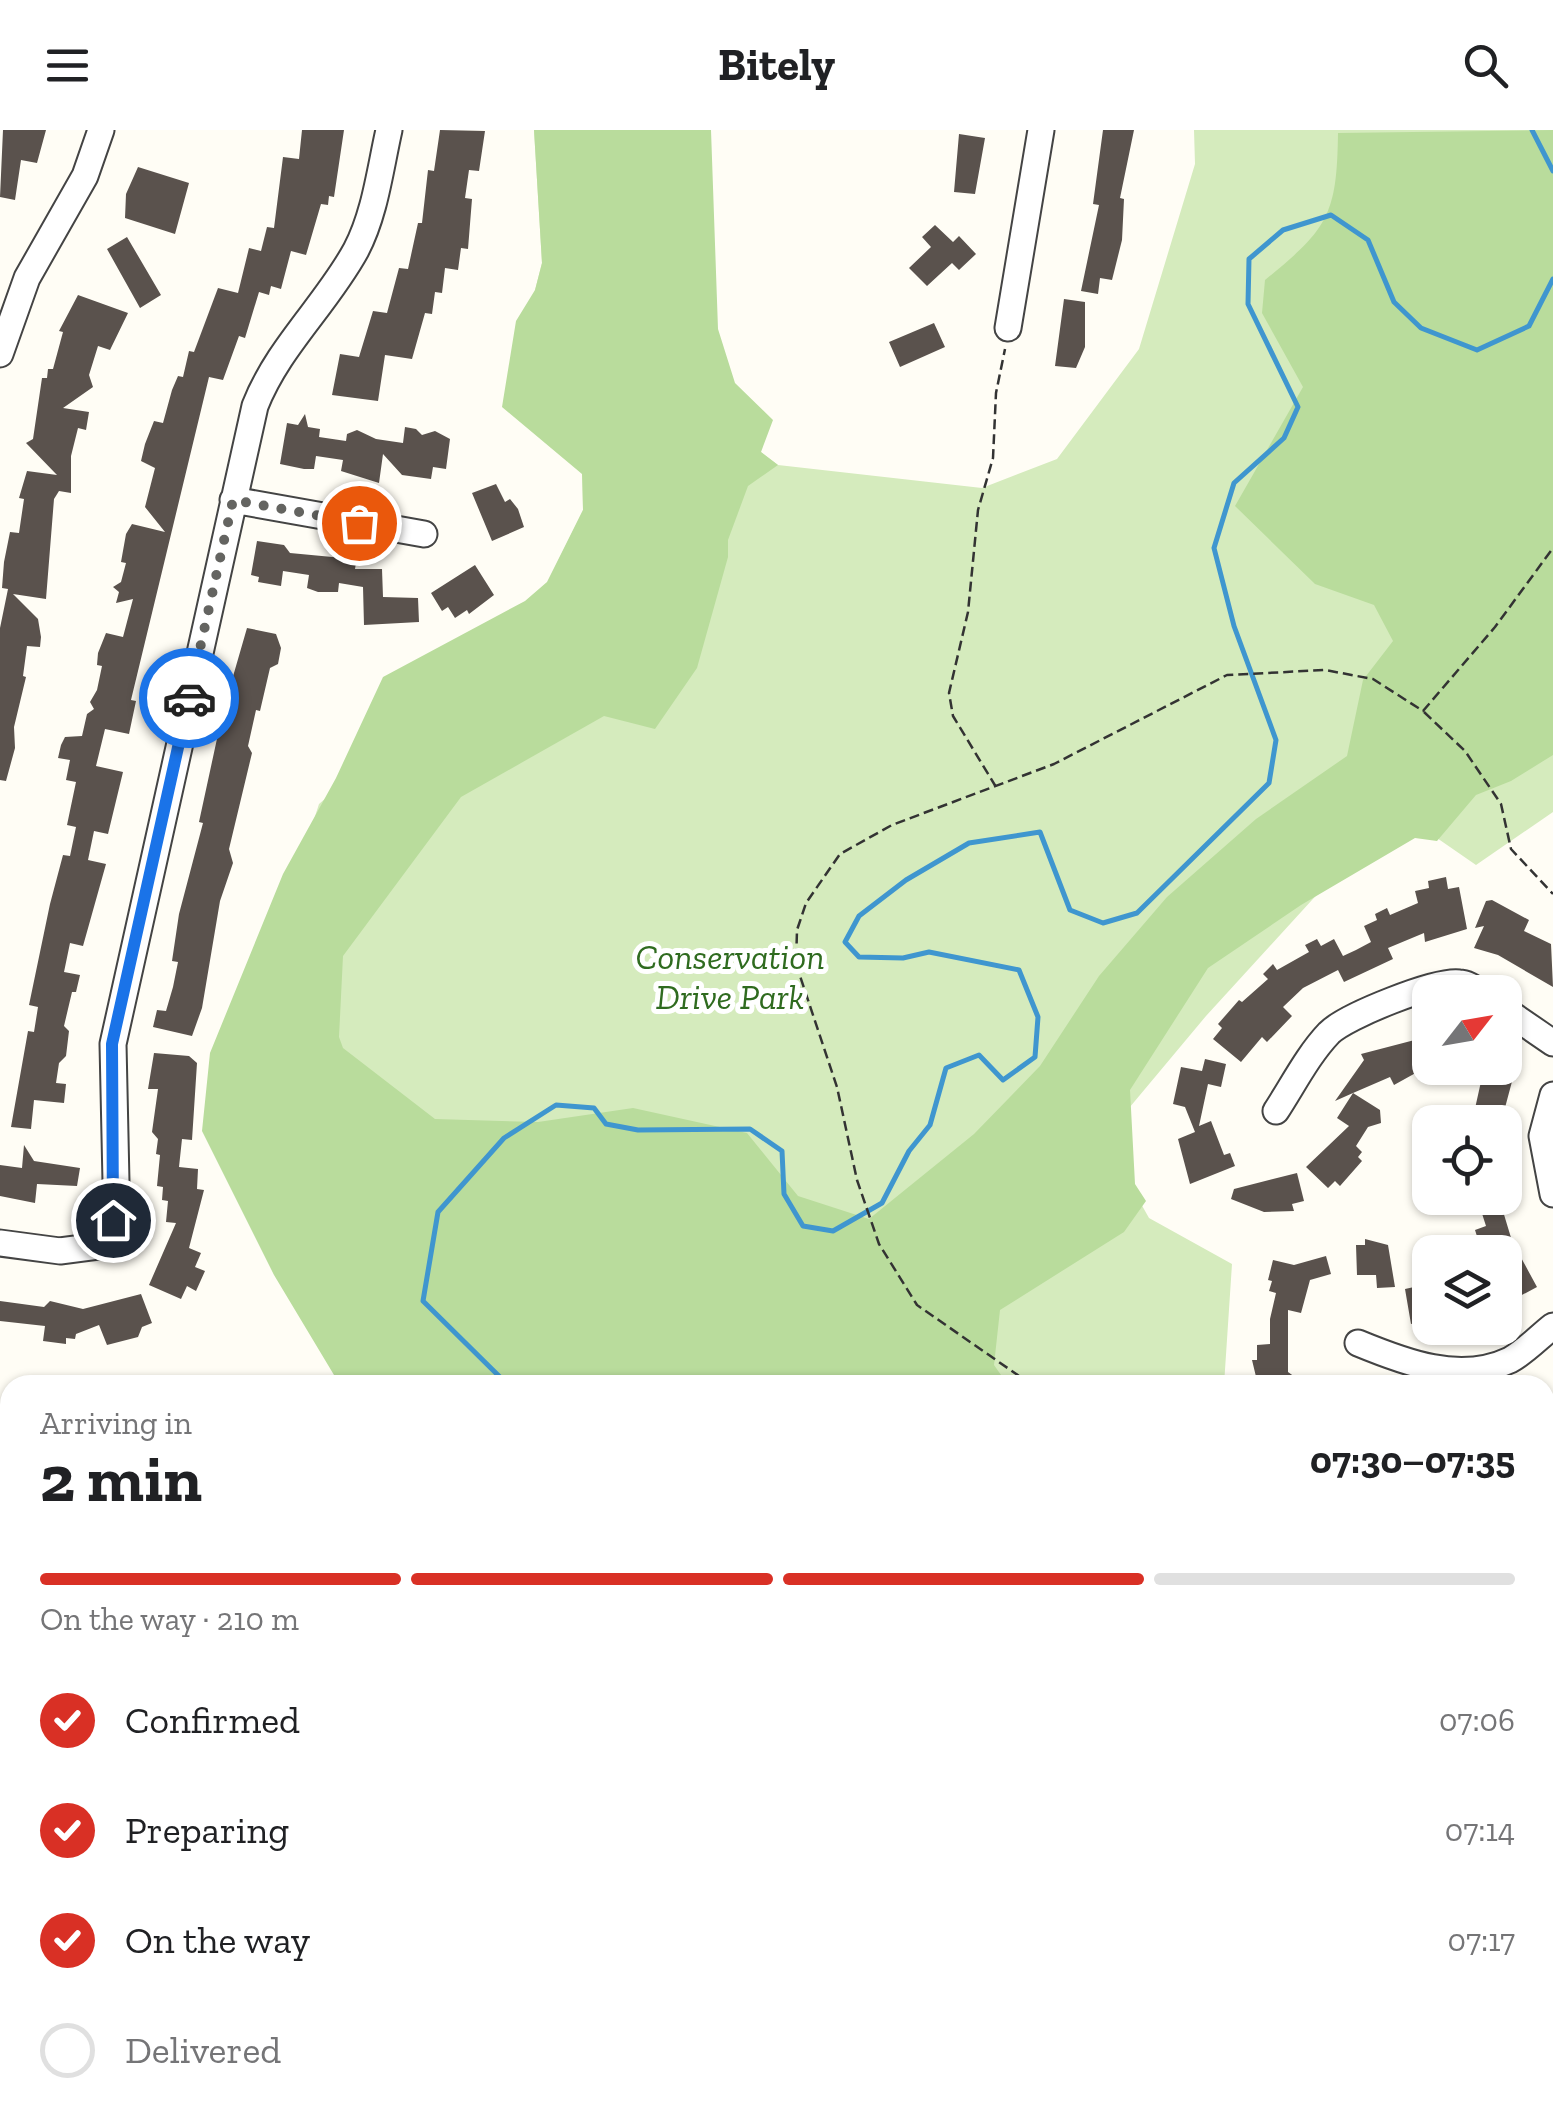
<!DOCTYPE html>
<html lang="en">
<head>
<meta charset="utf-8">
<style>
	body { margin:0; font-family:"Zilla Slab",serif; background:#f2f2f2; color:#202124; height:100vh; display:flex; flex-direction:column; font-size:38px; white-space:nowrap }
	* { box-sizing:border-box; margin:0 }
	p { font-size:32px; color:#757577 }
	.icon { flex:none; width:55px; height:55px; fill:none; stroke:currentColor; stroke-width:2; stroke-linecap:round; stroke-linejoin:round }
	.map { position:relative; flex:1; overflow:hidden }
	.details { position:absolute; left:0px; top:1245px; width:1555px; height:750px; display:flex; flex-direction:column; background:#fff; border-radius:30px 30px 0 0; box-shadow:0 2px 8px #0004 }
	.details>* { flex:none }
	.needle { width:65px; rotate:59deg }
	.fabs { position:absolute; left:1412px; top:845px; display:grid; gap:20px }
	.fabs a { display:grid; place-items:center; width:110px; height:110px; border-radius:20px; background:#fff; box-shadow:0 2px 8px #0004; font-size:50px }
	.pin { position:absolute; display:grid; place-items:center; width:85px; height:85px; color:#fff; margin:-42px; border:5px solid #fff; border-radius:50%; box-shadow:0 2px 10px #0007 }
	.courier { position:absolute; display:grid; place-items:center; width:100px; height:100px; margin:-50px; border:8px solid #1a73e8; border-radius:50%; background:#fff; color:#222; box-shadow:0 2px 12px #0007 }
	.head em { font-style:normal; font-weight:700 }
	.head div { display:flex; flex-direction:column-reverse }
	.head { display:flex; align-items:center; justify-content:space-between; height:170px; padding:0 40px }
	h1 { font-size:65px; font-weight:700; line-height:75px }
	.bar { display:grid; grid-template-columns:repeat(4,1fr); gap:15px 10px; align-content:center; height:120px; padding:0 40px }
	.bar i { height:12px; border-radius:8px; background:#e0e0e0 }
	.bar .current { background:#d93025 }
	.bar p { grid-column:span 4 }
	ol { padding:0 40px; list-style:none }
	li { display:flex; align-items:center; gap:30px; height:110px }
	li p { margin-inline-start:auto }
	li .icon { padding:10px; border-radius:50%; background:#d93025; color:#fff; stroke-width:4 }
	li:last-child { color:#757577 }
	li i { width:55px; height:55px; border:5px solid #e0e0e0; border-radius:50% }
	header { display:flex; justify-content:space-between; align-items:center; height:130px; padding:0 40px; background:#fff; font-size:45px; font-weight:700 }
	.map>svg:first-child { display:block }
</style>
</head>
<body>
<header><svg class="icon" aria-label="menu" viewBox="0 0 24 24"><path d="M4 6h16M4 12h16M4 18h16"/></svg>Bitely<svg class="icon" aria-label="search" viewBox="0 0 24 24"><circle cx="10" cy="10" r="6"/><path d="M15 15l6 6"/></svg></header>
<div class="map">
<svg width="1553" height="1995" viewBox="0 0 1553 1995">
	<rect width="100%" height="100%" fill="#fffdf5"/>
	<path fill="#d5ebbd" d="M 534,0 L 708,282 L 778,335 L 982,358 L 1057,329 L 1139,219 L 1195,34 L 1194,0 L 1553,0 L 1553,682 L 1476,735 L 1395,679 L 1206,886 L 1104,1008 L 1149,1088 L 1232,1134 L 1224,1255 L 374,1255 L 243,908 L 319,674 L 527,494 L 583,380 L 582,299 L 524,203 L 542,133 Z
		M 10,1765 L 10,1985 L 1240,1985 L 1238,1995 L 0,1995 L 0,1808 Z"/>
	<path fill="#b9dc9c" d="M 534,0 L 711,0 L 718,199 L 735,253 L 773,290 L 761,322 L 778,335 L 748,356 L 728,410 L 728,427 L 697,538 L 655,599 L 604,586 L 461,667 L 343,826 L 339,907 L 343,918 L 435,989 L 538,992 L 633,978 L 747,1003 L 798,1066 L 869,1089 L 974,1004 L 1040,936 L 1099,846 L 1167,767 L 1256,689 L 1347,626 L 1363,550 L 1393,511 L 1374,475 L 1315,454 L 1235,376 L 1303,257 L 1262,183 L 1265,150 C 1328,99 1337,85 1338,3 L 1553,0 L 1553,625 L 1511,651 L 1476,665 L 1437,711 L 1415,708 L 1301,775 L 1208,838 L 1130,960 L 1135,1054 L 1146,1071 L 1124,1102 L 1000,1180 L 994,1235 L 1008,1255 L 340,1255 L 274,1145 L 202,1001 L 210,923 L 283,744 L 336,648 L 383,547 L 525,471 L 547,452 L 583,380 L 582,344 L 502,277 L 516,191 L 535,160 L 542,133 Z
		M 675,1985 L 1074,1985 L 1061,1995 L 682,1995 Z"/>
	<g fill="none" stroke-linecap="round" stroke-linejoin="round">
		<path stroke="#3f96cf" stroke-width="5" d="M 1532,0 L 1553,41
			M 508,1255 L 423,1171 L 438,1082 L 504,1008 L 556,975 L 594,978 L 606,994 L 638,1000 L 750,999 L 782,1021 L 784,1064 L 803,1096 L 833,1101 L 882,1073 L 909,1021 L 930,995 L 946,938 L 979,925 L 1003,950 L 1035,927 L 1038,887 L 1019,840 L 929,822 L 903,828 L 859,827 L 845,812 L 859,786 L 906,750 L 969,713 L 1040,702 L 1070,780 L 1103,793 L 1137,783 L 1269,653 L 1276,610 L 1234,496 L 1214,418 L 1234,353 L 1284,308 L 1298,277 L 1248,174 L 1249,129 L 1283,100 L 1331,85 L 1368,110 L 1394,172 L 1421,198 L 1477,220 L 1529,196 L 1553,149
			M 502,1985 L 504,1995"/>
	</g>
	<path fill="#5a524d" d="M 3,0 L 46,0 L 37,33 L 21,30 L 15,70 L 0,67 Z
		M 302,0 L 344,0 L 334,67 L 329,66 L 328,75 L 321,74 L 306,125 L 291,121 L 281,159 L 271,156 L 269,165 L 259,162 L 245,208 L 239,206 L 223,250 L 209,247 L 131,570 L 136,571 L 129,604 L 105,599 L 96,636 L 123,642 L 108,704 L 94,701 L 88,730 L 106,734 L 83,816 L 70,813 L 64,842 L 80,845 L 76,862 L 72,862 L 64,896 L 69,901 L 66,926 L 59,933 L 56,953 L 66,954 L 64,973 L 34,970 L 31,999 L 11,997 L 28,901 L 34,902 L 38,877 L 29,875 L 50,774 L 63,725 L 70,726 L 76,697 L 67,695 L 76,652 L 66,650 L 70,630 L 58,628 L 61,615 L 65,607 L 82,606 L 87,584 L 94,579 L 90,572 L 97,560 L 102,536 L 97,535 L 98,523 L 106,503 L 123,507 L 133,469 L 116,473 L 119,462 L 113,457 L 121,452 L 126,433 L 121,432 L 126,404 L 132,394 L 165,402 L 145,377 L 155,338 L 141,331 L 145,314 L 154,291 L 163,293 L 172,260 L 178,246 L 183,247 L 189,221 L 194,222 L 218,158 L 238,163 L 249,118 L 261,121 L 267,97 L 274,98 L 283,27 L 299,29 Z
		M 440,0 L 485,1 L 479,41 L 469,40 L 465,68 L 472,69 L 468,119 L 461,118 L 458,140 L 445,138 L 442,163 L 435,162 L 432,184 L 425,183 L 412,229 L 385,225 L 378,271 L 332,265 L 340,224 L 359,227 L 373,181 L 387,183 L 399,138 L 408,139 L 418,93 L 422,93 L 428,40 L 434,41 Z
		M 1103,0 L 1134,0 L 1120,68 L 1124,69 L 1122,110 L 1112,150 L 1100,148 L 1098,164 L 1081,161 L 1099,75 L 1093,74 Z
		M 959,4 L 985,8 L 975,64 L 954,62 Z
		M 138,37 L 189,53 L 175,104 L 125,88 L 126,64 Z
		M 935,95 L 953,112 L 959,106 L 976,124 L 959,140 L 952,133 L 927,156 L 909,138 L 931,117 L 922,107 Z
		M 127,107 L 161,165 L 140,178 L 107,119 Z
		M 78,165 L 128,183 L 110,220 L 98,216 L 89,245 L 93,257 L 63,278 L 89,282 L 86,300 L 78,298 L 71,326 L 71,363 L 59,361 L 54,369 L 46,469 L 13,464 L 38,489 L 41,507 L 40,517 L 27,516 L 23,546 L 26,547 L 14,597 L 15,618 L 6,651 L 0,650 L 0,498 L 8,459 L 2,458 L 4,432 L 10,402 L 19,403 L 24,369 L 19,368 L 27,341 L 57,345 L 26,313 L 33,309 L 42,248 L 47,248 L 48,239 L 53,239 L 63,202 L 59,201 Z
		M 1064,169 L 1085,172 L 1085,217 L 1076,238 L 1055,236 Z
		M 934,193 L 945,217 L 900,237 L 889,212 Z
		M 305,284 L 308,297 L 320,299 L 319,307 L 346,311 L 347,304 L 357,300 L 376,309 L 403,313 L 405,297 L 416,299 L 422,305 L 435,301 L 450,309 L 446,339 L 433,337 L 431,349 L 402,345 L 383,324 L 379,353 L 341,341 L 343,330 L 316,326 L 314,339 L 304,339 L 280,334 L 287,293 L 298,295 Z
		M 496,354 L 505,372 L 510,369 L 518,379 L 524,397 L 492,411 L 472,363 Z
		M 257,411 L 284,415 L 290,423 L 343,428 L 356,433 L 355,439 L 382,439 L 383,467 L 418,468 L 419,492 L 364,495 L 363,457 L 339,453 L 338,462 L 318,462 L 307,458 L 309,445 L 283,441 L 281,456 L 258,452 L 259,447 L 251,445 Z
		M 475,435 L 494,465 L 469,484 L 467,480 L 455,488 L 448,477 L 442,481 L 431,463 Z
		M 247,498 L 276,504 L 281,518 L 278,534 L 270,538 L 260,581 L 256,580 L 248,616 L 252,623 L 229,719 L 233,733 L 220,771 L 202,878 L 192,906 L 153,897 L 157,880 L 166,881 L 173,857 L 178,832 L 172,831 L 179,784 L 203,693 L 199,692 L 223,581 Z
		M 1446,747 L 1448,759 L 1459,757 L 1467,799 L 1425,812 L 1424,803 L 1388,818 L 1393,829 L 1344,852 L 1338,840 L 1303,858 L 1283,877 L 1292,886 L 1267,912 L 1262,907 L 1241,932 L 1213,909 L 1222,898 L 1218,894 L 1239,870 L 1242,872 L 1268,849 L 1263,844 L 1273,834 L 1277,840 L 1309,822 L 1305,815 L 1317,809 L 1321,816 L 1334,809 L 1343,826 L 1356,820 L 1371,812 L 1364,796 L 1377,790 L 1375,784 L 1387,778 L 1390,785 L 1418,773 L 1415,761 L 1429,758 L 1428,751 Z
		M 1492,770 L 1529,790 L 1524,801 L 1551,814 L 1553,857 L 1498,825 L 1474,818 L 1484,796 L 1475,798 L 1486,771 Z
		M 1430,906 L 1430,935 L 1394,955 L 1390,947 L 1353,963 L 1380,980 L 1381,993 L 1368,997 L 1356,1016 L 1362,1022 L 1358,1027 L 1362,1031 L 1340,1056 L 1335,1051 L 1328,1058 L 1306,1037 L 1349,996 L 1337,988 L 1353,963 L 1335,971 L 1364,930 L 1361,924 Z
		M 1505,910 L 1522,914 L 1502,989 L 1472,992 L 1484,938 L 1505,938 Z
		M 154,923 L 189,926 L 197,933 L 192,1010 L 182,1009 L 179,1037 L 198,1039 L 197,1059 L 204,1060 L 189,1118 L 201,1123 L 195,1137 L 205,1141 L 196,1161 L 187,1156 L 181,1169 L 149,1155 L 176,1093 L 166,1092 L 168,1071 L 162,1070 L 163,1057 L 157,1056 L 160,1025 L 156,1024 L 158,1009 L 152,1002 L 158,959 L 148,959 Z
		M 1205,929 L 1226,934 L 1221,957 L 1208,954 L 1199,996 L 1211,991 L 1224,1025 L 1230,1023 L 1235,1036 L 1190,1054 L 1178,1009 L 1195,1002 L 1185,977 L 1173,974 L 1181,937 L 1202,941 Z
		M 24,1015 L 34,1031 L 80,1038 L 77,1056 L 37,1054 L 35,1073 L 0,1066 L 0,1035 L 22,1038 Z
		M 1297,1043 L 1304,1071 L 1292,1074 L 1294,1081 L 1264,1082 L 1231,1069 L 1234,1059 Z
		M 1477,1068 L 1499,1068 L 1512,1111 L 1537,1157 L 1505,1174 L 1505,1122 L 1482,1122 L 1475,1100 L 1486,1096 Z
		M 1365,1109 L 1388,1115 L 1395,1157 L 1377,1158 L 1376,1145 L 1357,1145 L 1356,1115 L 1365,1115 Z
		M 1326,1126 L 1331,1144 L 1310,1150 L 1301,1183 L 1288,1180 L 1288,1242 L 1306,1255 L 1258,1255 L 1252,1230 L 1257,1230 L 1257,1215 L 1270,1214 L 1270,1189 L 1276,1163 L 1269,1161 L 1272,1151 L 1268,1150 L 1273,1130 L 1294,1135 Z
		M 1428,1154 L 1430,1190 L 1411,1194 L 1405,1159 Z
		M 141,1164 L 152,1193 L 142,1197 L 138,1207 L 107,1215 L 99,1195 L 76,1204 L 75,1209 L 66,1208 L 66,1214 L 43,1211 L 45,1196 L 0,1191 L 0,1171 L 44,1177 L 50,1171 L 83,1179 Z"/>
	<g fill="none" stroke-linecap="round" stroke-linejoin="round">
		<defs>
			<path id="minor" d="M 1008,198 L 1041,0
				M 0,224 L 27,148 L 85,46 L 101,0
				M 233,370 L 424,404
				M 1505,880 L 1553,913
				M 1553,965 L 1542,1006 L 1553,1064
				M 1276,981 C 1293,955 1308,925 1329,903 C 1346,886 1436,850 1459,853 C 1467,853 1474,858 1480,862
				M 0,1113 L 60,1121 L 106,1115 L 109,1108 L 116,1052 L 113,914 L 255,276 C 278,217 326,175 356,120 C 375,84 380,40 389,0
				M 1358,1213 C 1404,1232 1460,1254 1510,1230 C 1525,1222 1540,1206 1553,1196
				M 0,1421 L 10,1385
				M 1545,1478 L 1553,1479
				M 0,1608 L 10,1609
				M 1545,1862 L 1553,1862"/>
		</defs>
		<use href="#minor" stroke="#444" stroke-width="29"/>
		<path stroke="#333" stroke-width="2.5" stroke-dasharray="10 5" stroke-linecap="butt" d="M 1424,582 L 1465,621 L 1501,674 L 1511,719 L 1553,764
			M 996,657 L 953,586 L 949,563 L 968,482 L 978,380 L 993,328 L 996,263 L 1005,219
			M 1032,1255 L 917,1175 L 879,1114 L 857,1050 L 837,957 L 796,834 L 797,800 L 806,773 L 840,724 L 892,695 L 1054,634 L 1227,545 L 1325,540 L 1373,549 L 1423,581 L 1495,497 L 1553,418
			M 834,1995 L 845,1985
			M 1367,1995 L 1372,1985"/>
		<use href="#minor" stroke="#fff" stroke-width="25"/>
	</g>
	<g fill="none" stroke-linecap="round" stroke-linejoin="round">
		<path stroke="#646461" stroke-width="10" stroke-dasharray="0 18" d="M 189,568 L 233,370 L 359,393"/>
		<path stroke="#1a73e8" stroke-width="12" d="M 113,1090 L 112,914 L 189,568"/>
	</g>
	<g text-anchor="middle" stroke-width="10" stroke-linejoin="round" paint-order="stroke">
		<g font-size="35" font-style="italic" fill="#2f6b1f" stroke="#fff">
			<text x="730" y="839">Conservation<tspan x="730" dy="40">Drive Park</tspan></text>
		</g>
	</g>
</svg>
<div class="fabs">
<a><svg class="needle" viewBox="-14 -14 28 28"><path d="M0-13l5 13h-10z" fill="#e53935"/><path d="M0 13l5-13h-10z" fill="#757577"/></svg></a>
<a><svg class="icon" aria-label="locate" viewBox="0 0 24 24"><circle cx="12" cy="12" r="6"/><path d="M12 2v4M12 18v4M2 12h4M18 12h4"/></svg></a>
<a><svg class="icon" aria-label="layers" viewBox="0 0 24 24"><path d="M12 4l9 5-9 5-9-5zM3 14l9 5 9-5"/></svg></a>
</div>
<div class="pin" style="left:359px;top:393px;background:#ea580c"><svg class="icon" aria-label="bag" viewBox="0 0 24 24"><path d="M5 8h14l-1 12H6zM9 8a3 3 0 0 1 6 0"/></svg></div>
<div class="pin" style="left:113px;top:1090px;background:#1f2937"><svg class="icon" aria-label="home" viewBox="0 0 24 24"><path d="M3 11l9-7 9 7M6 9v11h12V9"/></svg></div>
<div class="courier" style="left:189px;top:568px"><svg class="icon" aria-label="car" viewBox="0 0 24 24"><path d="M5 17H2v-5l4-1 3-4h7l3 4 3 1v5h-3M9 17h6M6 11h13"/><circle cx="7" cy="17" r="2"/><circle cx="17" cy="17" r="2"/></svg></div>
<section class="details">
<div class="head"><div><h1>2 min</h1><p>Arriving in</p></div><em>07:30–07:35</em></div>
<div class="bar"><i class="current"></i><i class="current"></i><i class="current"></i><i></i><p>On the way · 210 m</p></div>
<ol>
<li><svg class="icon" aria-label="check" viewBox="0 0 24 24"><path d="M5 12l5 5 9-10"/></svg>Confirmed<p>07:06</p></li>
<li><svg class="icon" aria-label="check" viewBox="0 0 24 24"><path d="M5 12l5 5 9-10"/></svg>Preparing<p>07:14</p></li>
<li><svg class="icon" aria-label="check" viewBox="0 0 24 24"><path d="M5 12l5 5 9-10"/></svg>On the way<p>07:17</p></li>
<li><i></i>Delivered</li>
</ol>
</section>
</div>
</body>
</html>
